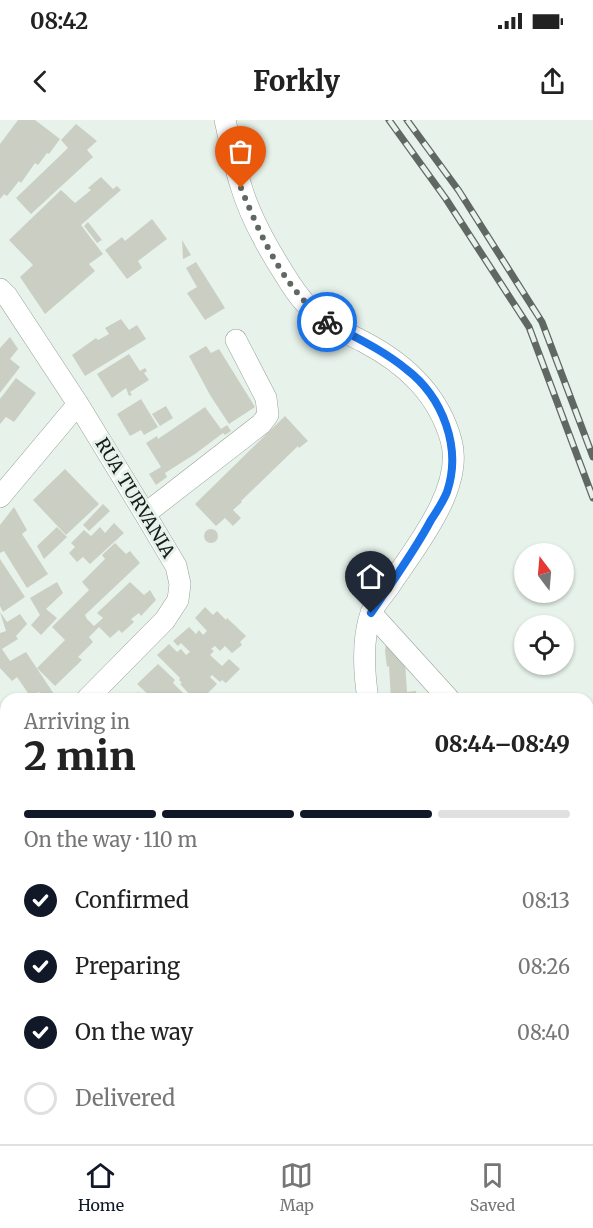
<!DOCTYPE html>
<html lang="en">
<head>
<meta charset="utf-8">
<style>
	body { margin:0; font-family:Merriweather,serif; background:#f2f2f2; color:#222; height:100vh; display:flex; flex-direction:column; font-size:22px; white-space:nowrap }
	* { box-sizing:border-box; margin:0 }
	p { font-size:20px; color:#767676 }
	.icon { flex:none; width:33px; height:33px; fill:none; stroke:currentColor; stroke-width:2; stroke-linecap:round; stroke-linejoin:round }
	.map { position:relative; flex:1; overflow:hidden }
	.panel { position:absolute; left:0px; top:573px; width:594px; height:452px; display:flex; flex-direction:column; background:#fff; border-radius:18px 18px 0 0; box-shadow:0 2px 4px #0004 }
	.panel>* { flex:none }
	.needle { width:39px; rotate:344deg }
	.fabs { position:absolute; left:514px; top:423px; display:grid; gap:12px }
	.fabs a { display:grid; place-items:center; width:60px; height:60px; border-radius:50%; background:#fff; box-shadow:0 2px 4px #0004; font-size:30px }
	.pin { position:absolute; display:grid; place-items:center; width:51px; height:51px; color:#fff; margin:-62px -26px; border-radius:50% 50% 50% 0; rotate:-45deg; box-shadow:0 0 6px #0007 }
	.pin .icon { rotate:45deg }
	.courier { position:absolute; display:grid; place-items:center; width:60px; height:60px; margin:-30px; border:4px solid #1a73e8; border-radius:50%; background:#fff; color:#222; box-shadow:0 2px 8px #0007 }
	.overview em { font-style:normal; font-weight:800 }
	.overview div { display:flex; flex-direction:column-reverse }
	.overview { display:flex; align-items:center; justify-content:space-between; height:102px; padding:0 24px }
	h1 { font-size:39px; font-weight:800; line-height:45px }
	.bar { display:grid; grid-template-columns:repeat(4,1fr); gap:9px 6px; align-content:center; height:72px; padding:0 24px }
	.bar i { height:8px; border-radius:4px; background:#e0e0e0 }
	.bar .selected { background:#111827 }
	.bar p { grid-column:span 4 }
	ol { padding:0 24px; list-style:none }
	li { display:flex; align-items:center; gap:18px; height:66px }
	li p { margin-inline-start:auto }
	li .icon { padding:6px; border-radius:50%; background:#111827; color:#fff; stroke-width:4 }
	li:last-child { color:#767676 }
	li i { width:33px; height:33px; border:3px solid #e0e0e0; border-radius:50% }
	.status { display:flex; justify-content:space-between; align-items:center; height:42px; padding:0 30px; background:#fff; direction:ltr }
	.status svg { height:16px; fill:currentColor }
	header { display:flex; justify-content:space-between; align-items:center; height:78px; padding:0 24px; background:#fff; font-size:27px; font-weight:800 }
	.menu { display:flex; justify-content:space-around; align-items:center; height:84px; border-top:2px solid #e0e0e0; background:#fff; font-size:16px; color:#767676 }
	.menu a { display:grid; justify-items:center; gap:3px }
	.menu .selected { color:#111827 }
	.map>svg:first-child { display:block }
</style>
</head>
<body>
<div class="status"><b>08:42</b><svg viewBox="0 0 49 12"><path d="M0 12V9h3v3zM5 12V6h3v6zM10 12V3h3v9zM15 12V0h3v12zM26 1h20v11H26zM47 4h2v5h-2z"/></svg></div>
<header><svg class="icon" aria-label="back" viewBox="0 0 24 24"><path d="M15 5l-7 7 7 7"/></svg>Forkly<svg class="icon" aria-label="share" viewBox="0 0 24 24"><path d="M12 15V3M7 8l5-5 5 5M5 13v7h14v-7"/></svg></header>
<div class="map">
<svg width="593" height="1024" viewBox="0 0 593 1024">
	<rect width="100%" height="100%" fill="#e6f2ea"/>
	<path fill="#cbcfc3" d="M 18,0 L 35,0 L 60,19 L 49,34 L 47,33 L 38,45 L 35,43 L 21,63 L 19,61 L 7,76 L 4,74 L 0,79 L 0,24 Z
		M 76,4 L 97,21 L 87,30 L 93,37 L 31,94 L 16,78 L 68,28 L 61,20 Z
		M 101,57 L 113,69 L 117,66 L 121,70 L 81,105 L 103,134 L 89,144 L 95,151 L 45,194 L 20,157 L 33,145 L 9,120 L 61,70 L 75,83 L 91,70 L 88,68 Z
		M 152,99 L 167,119 L 138,141 L 142,148 L 127,159 L 105,130 L 122,117 L 125,121 Z
		M 88,102 L 102,120 L 97,123 L 84,106 Z
		M 182,120 L 191,135 L 183,139 Z
		M 196,142 L 225,188 L 205,200 L 187,173 L 197,167 L 186,148 Z
		M 121,199 L 129,210 L 137,205 L 146,219 L 85,256 L 72,235 L 96,218 L 98,220 L 109,214 L 105,208 Z
		M 10,217 L 18,229 L 10,239 L 20,247 L 0,273 L 0,228 Z
		M 206,226 L 211,233 L 219,229 L 255,287 L 229,304 L 210,275 L 189,236 Z
		M 129,234 L 140,251 L 145,248 L 147,251 L 144,253 L 149,260 L 130,272 L 132,275 L 129,276 L 126,268 L 112,278 L 97,254 Z
		M 16,258 L 36,273 L 14,302 L 6,297 L 0,304 L 0,279 Z
		M 141,279 L 158,307 L 144,315 L 141,310 L 130,316 L 117,294 Z
		M 166,286 L 173,298 L 160,306 L 152,294 Z
		M 205,287 L 221,309 L 227,305 L 231,311 L 225,315 L 223,313 L 195,334 L 165,353 L 167,357 L 156,365 L 149,354 L 161,347 L 146,323 L 157,316 L 158,319 Z
		M 285,296 L 308,321 L 299,328 L 298,326 L 241,381 L 242,382 L 233,390 L 241,398 L 233,406 L 225,398 L 216,406 L 195,384 Z
		M 65,349 L 99,384 L 66,415 L 33,380 Z
		M 103,384 L 110,391 L 89,411 L 83,405 Z
		M 14,387 L 27,410 L 22,414 L 48,454 L 27,468 L 4,431 L 0,433 L 0,405 Z
		M 114,403 L 124,413 L 90,444 L 83,437 L 77,442 L 69,433 L 75,427 L 71,423 L 84,410 L 91,416 L 100,407 L 105,413 Z
		M 57,407 L 67,417 L 44,439 L 37,426 Z
		M204 416a7 7 0 1 1 14 0a7 7 0 1 1-14 0Z
		M 115,423 L 126,434 L 130,431 L 140,443 L 85,495 L 87,499 L 94,506 L 103,498 L 97,493 L 130,462 L 144,475 L 150,470 L 156,480 L 141,496 L 139,493 L 131,499 L 134,502 L 122,513 L 119,510 L 110,518 L 99,507 L 89,517 L 93,522 L 78,537 L 82,540 L 55,566 L 37,548 L 65,520 L 52,507 L 89,470 L 82,462 L 105,439 L 102,435 Z
		M 0,439 L 25,477 L 3,492 L 0,486 Z
		M 57,462 L 63,473 L 46,489 L 57,498 L 41,515 L 31,505 L 40,495 L 30,478 Z
		M 205,487 L 213,495 L 217,491 L 226,500 L 227,498 L 246,516 L 240,522 L 242,525 L 232,533 L 225,526 L 220,531 L 215,526 L 211,529 L 214,531 L 210,535 L 222,546 L 229,539 L 240,549 L 226,563 L 222,560 L 220,562 L 212,555 L 210,557 L 217,564 L 202,579 L 194,579 L 180,564 L 182,563 L 179,560 L 180,558 L 157,535 L 169,524 L 177,532 L 181,529 L 186,535 L 190,532 L 181,523 L 178,526 L 173,521 L 189,507 L 196,514 L 199,510 L 203,515 L 207,511 L 195,498 Z
		M 0,492 L 7,502 L 20,494 L 27,504 L 16,516 L 18,519 L 2,529 L 10,541 L 26,532 L 56,577 L 54,579 L 44,579 L 39,572 L 30,576 L 17,557 L 12,561 L 0,548 L 0,513 L 6,511 Z
		M 386,524 L 405,542 L 407,572 L 416,571 L 417,579 L 391,579 L 389,546 L 387,547 L 385,531 Z
		M 158,544 L 175,560 L 173,563 L 189,579 L 153,579 L 137,564 Z
		M 138,572 L 145,579 L 127,579 L 132,574 L 134,577 Z
		M 6,682 L 6,707 L 0,699 L 0,686 Z
		M 6,982 L 6,1010 L 4,1007 L 0,1010 L 0,986 Z
		M 12,1018 L 49,1018 L 51,1021 L 47,1024 L 16,1024 Z
		M 252,1018 L 292,1018 L 292,1020 L 274,1022 L 274,1024 L 253,1024 Z
		M 328,1018 L 330,1024 L 310,1024 L 309,1019 Z
		M 436,1018 L 488,1018 L 488,1024 L 436,1024 Z
		M 347,1019 L 379,1020 L 379,1024 L 347,1024 Z"/>
	<g fill="none" stroke-linecap="round" stroke-linejoin="round">
		<defs>
			<path id="minor" d="M 225,0 C 230,22 234,45 241,66 C 250,97 266,125 283,152 C 291,165 299,178 310,188 C 325,203 345,212 364,222 C 406,244 438,274 451,320 C 465,368 414,429 389,467 C 383,475 375,484 371,493 C 362,519 364,553 368,579
				M 0,169 L 7,176 L 78,284 L 145,394 L 176,446 L 180,464 L 178,480 L 165,500 L 87,579
				M 0,377 L 78,284
				M 145,394 L 261,304 L 268,295 L 266,278 L 236,220
				M 371,493 L 449,579
				M 0,654 L 6,648
				M 203,1018 L 205,1024
				M 113,1024 L 118,1018"/>
		</defs>
		<use href="#minor" stroke="#97a39b" stroke-width="22"/>
		<use href="#minor" stroke="#fff" stroke-width="21"/>
		<defs>
			<path id="rail" d="M 389,0 L 446,79 L 529,207 L 593,378
				M 407,0 L 459,71 L 542,202 L 593,337"/>
		</defs>
		<use href="#rail" stroke="#616863" stroke-width="7"/>
		<use href="#rail" stroke="#e6f2ea" stroke-width="4.5" stroke-dasharray="14" stroke-linecap="butt"/>
	</g>
	<g fill="none" stroke-linecap="round" stroke-linejoin="round">
		<path stroke="#606863" stroke-width="6" stroke-dasharray="0 10.8" d="M 241,68 C 261,117 284,169 327,202"/>
		<path stroke="#1a73e8" stroke-width="8" d="M 327,202 C 353,216 383,230 406,249 C 443,277 462,328 447,372 C 443,382 437,391 431,400 C 414,432 392,462 371,493"/>
	</g>
	<g text-anchor="middle" stroke-width="6" stroke-linejoin="round" paint-order="stroke">
		<g font-size="18" fill="#181d1a" stroke="#e6f2ea">
			<text transform="translate(135 378) rotate(59)" y="6">RUA TURVANIA</text>
		</g>
	</g>
</svg>
<div class="fabs">
<a><svg class="needle" viewBox="-14 -14 28 28"><path d="M0-13l5 13h-10z" fill="#e53935"/><path d="M0 13l5-13h-10z" fill="#767676"/></svg></a>
<a><svg class="icon" aria-label="locate" viewBox="0 0 24 24"><circle cx="12" cy="12" r="6"/><path d="M12 2v4M12 18v4M2 12h4M18 12h4"/></svg></a>
</div>
<div class="pin" style="left:241px;top:68px;background:#ea580c"><svg class="icon" aria-label="bag" viewBox="0 0 24 24"><path d="M5 8h14l-1 12H6zM9 8a3 3 0 0 1 6 0"/></svg></div>
<div class="pin" style="left:371px;top:493px;background:#1f2937"><svg class="icon" aria-label="home" viewBox="0 0 24 24"><path d="M3 11l9-7 9 7M6 9v11h12V9"/></svg></div>
<div class="courier" style="left:327px;top:202px"><svg class="icon" aria-label="bike" viewBox="0 0 24 24"><circle cx="6" cy="16" r="4"/><circle cx="18" cy="16" r="4"/><path d="M6 16l4-8h5l3 8M10 8l3 8H6M13 5h3"/></svg></div>
<section class="panel">
<div class="overview"><div><h1>2 min</h1><p>Arriving in</p></div><em>08:44–08:49</em></div>
<div class="bar"><i class="selected"></i><i class="selected"></i><i class="selected"></i><i></i><p>On the way · 110 m</p></div>
<ol>
<li><svg class="icon" aria-label="check" viewBox="0 0 24 24"><path d="M5 12l5 5 9-10"/></svg>Confirmed<p>08:13</p></li>
<li><svg class="icon" aria-label="check" viewBox="0 0 24 24"><path d="M5 12l5 5 9-10"/></svg>Preparing<p>08:26</p></li>
<li><svg class="icon" aria-label="check" viewBox="0 0 24 24"><path d="M5 12l5 5 9-10"/></svg>On the way<p>08:40</p></li>
<li><i></i>Delivered</li>
</ol>
</section>
</div>
<nav class="menu">
<a class="selected"><svg class="icon" aria-label="home" viewBox="0 0 24 24"><path d="M3 11l9-7 9 7M6 9v11h12V9"/></svg>Home</a>
<a><svg class="icon" aria-label="map" viewBox="0 0 24 24"><path d="M3 6l6-2 6 2 6-2v14l-6 2-6-2-6 2zM9 4v14M15 6v14"/></svg>Map</a>
<a><svg class="icon" aria-label="saved" viewBox="0 0 24 24"><path d="M7 4h10v16l-5-4-5 4z"/></svg>Saved</a>
</nav>
</body>
</html>
